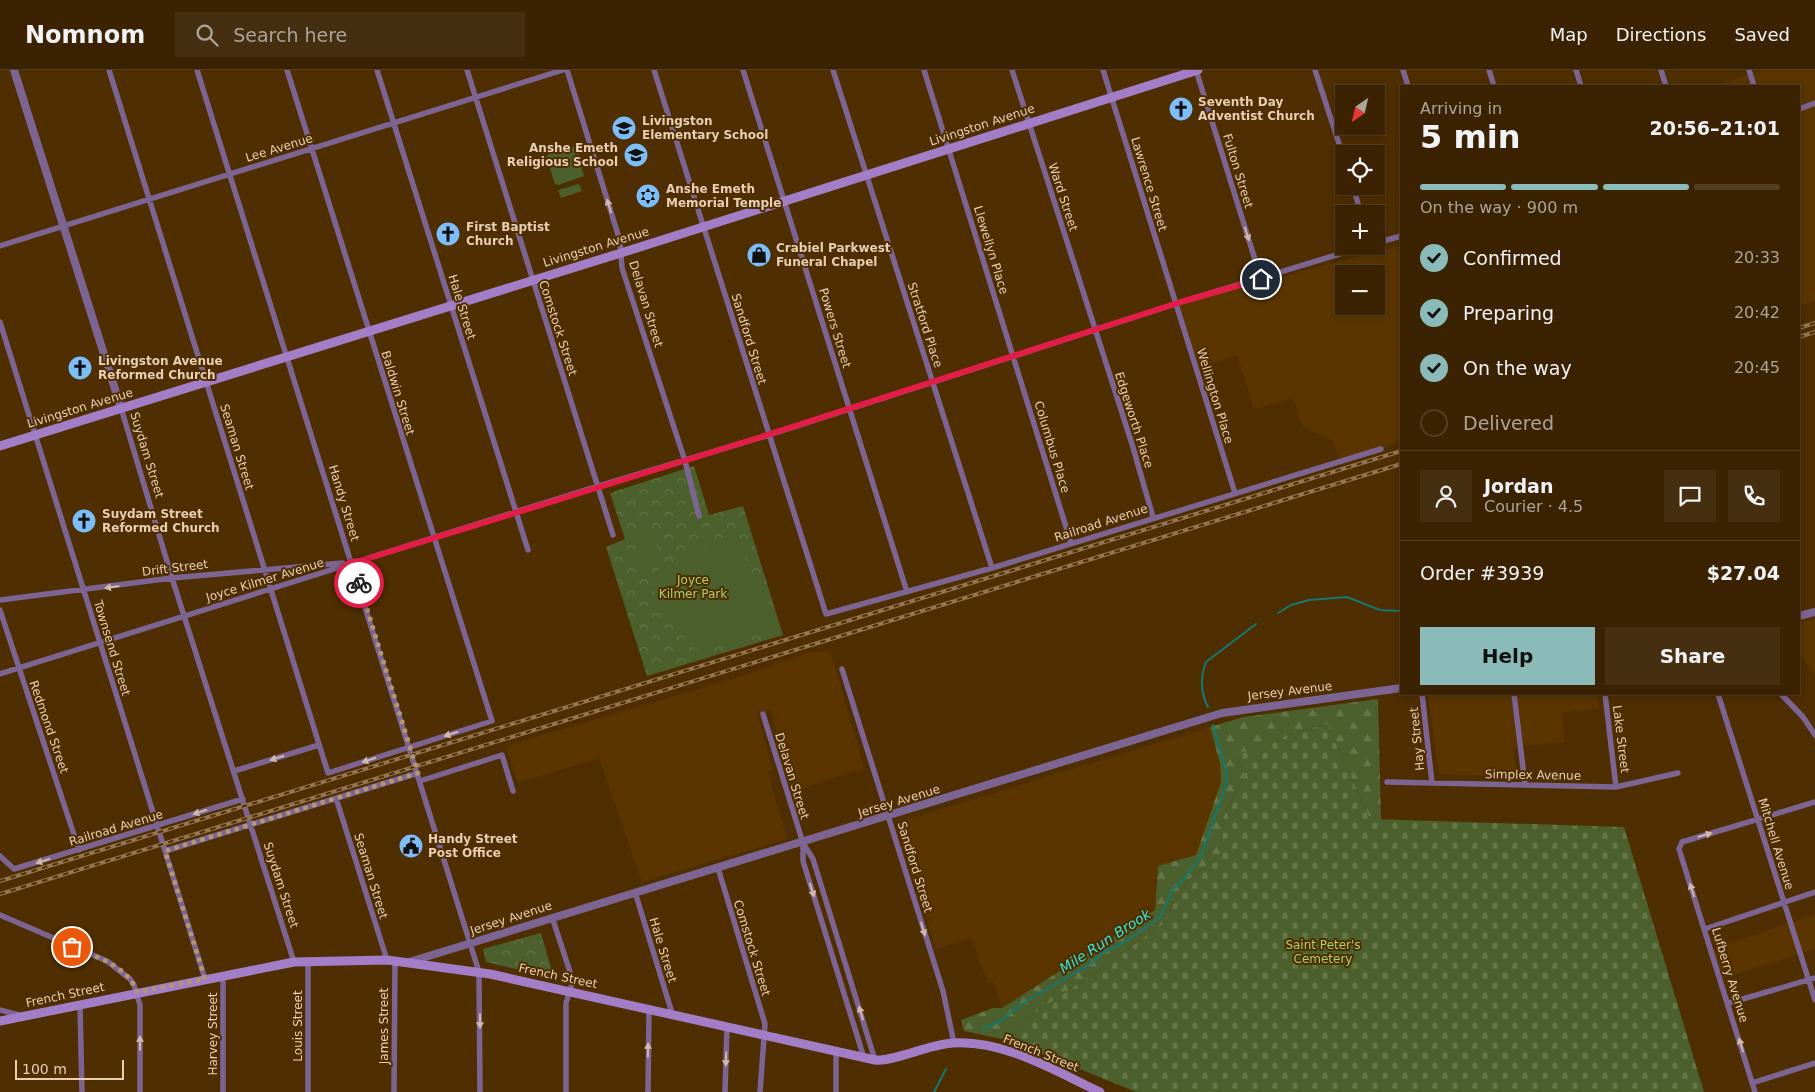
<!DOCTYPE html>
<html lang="en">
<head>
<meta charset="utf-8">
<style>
	body { margin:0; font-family:"DejaVu Sans",sans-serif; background:#462f11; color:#f1f3f6; height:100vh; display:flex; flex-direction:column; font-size:19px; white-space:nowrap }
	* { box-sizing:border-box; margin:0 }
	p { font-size:16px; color:#aca499 }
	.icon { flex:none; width:28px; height:28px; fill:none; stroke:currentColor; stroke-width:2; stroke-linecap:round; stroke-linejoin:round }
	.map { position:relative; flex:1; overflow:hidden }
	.sheet { position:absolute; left:1400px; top:15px; width:400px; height:610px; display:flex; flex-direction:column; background:#3b2202; border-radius:0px; box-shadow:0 2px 8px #0003,0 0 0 1px #543f24 }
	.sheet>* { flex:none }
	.needle { width:32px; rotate:214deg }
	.buttons { position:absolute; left:1335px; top:15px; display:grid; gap:10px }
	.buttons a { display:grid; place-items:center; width:50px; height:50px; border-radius:0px; background:#3b2202; box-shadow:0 2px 8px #0003,0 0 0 1px #543f24; font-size:25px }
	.scale { position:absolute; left:15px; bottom:12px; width:109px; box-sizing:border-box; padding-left:5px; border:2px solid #e7ceb4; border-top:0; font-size:14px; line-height:18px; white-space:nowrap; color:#e7ceb4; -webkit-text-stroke:4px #4f2e02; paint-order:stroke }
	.pin { position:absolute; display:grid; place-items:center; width:42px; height:42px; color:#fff; margin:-21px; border:2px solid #fff; border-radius:50%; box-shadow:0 1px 5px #0007 }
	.courier { position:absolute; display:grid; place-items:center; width:50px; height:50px; margin:-25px; border:4px solid #e11d48; border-radius:50%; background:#fff; color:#222; box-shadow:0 1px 6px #0007 }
	.summary em { font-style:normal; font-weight:600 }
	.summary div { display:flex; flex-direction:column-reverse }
	.summary { display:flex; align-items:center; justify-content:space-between; height:85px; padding:0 20px }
	h1 { font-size:32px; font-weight:600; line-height:38px }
	.bar { display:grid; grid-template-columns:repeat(4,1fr); gap:8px 5px; align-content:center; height:60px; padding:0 20px }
	.bar i { height:6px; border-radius:4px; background:#543f24 }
	.bar .current { background:#8bbbb9 }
	.bar p { grid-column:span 4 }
	.line { display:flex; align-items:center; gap:12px; padding:0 20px; border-top:1px solid #543f24 }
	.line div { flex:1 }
	.round { display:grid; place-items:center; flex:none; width:52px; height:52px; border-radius:0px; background:#462f11 }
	ol { padding:0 20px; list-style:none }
	li { display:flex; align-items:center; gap:15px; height:55px }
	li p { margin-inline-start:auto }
	li .icon { padding:5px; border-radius:50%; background:#8bbbb9; color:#111; stroke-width:4 }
	li:last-child { color:#aca499 }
	li i { width:28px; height:28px; border:2px solid #543f24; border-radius:50% }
	.cta { display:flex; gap:10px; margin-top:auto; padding:10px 20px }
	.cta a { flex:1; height:58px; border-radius:0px; background:#8bbbb9; color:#111; font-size:20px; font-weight:600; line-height:58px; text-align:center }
	.cta a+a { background:#462f11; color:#f1f3f6 }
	header { display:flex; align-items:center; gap:30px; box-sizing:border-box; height:70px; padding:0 25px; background:#3b2202; border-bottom:1px solid #543f24 }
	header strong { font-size:24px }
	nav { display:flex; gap:28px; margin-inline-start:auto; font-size:18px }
	.search { width:350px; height:45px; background:#462f11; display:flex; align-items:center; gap:12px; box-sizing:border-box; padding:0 18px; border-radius:0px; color:#aca499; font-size:19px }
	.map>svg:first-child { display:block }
</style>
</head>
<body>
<header>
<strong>Nomnom</strong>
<div class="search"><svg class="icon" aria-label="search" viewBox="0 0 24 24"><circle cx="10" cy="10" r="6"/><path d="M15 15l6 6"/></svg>Search here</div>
<nav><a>Map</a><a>Directions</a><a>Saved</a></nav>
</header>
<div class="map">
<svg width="1815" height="1022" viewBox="0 0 1815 1022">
	<defs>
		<pattern id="forest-firs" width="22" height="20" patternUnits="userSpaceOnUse" patternTransform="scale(1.25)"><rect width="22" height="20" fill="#4b602c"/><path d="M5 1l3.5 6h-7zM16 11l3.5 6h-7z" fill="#657648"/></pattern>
		<pattern id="cemetery-stones" width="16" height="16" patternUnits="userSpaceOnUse" patternTransform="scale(1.25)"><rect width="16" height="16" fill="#4b602c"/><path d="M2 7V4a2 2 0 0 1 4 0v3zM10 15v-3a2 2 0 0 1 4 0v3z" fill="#657648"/></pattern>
		<pattern id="park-crowns" width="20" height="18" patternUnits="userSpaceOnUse" patternTransform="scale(1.25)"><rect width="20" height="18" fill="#4b602c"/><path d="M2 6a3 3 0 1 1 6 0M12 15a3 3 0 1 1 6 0" fill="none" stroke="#657648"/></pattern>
	</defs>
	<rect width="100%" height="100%" fill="#4f2e02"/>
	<path fill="#5a3500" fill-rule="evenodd" d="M 1763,0 L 1815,0 L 1815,231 L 1801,235 L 1799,228 L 1799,16 L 1714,16 Z
		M 1397,176 L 1401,188 L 1401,371 L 1340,393 L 1333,371 L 1303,357 L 1293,328 L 1254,339 L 1237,285 L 1196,298 L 1176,235 ZM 1344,204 L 1376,204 L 1376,236 L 1344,236 Z
		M 1815,549 L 1815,604 L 1799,584 L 1799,553 Z
		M 830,580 L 864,698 L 795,721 L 770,639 L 757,643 L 773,700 L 768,702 L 787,769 L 642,812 L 599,688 L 518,713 L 506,676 L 752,603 L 808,583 Z
		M 1428,624 L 1597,624 L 1599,638 L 1562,643 L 1565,672 L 1513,677 L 1517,707 L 1439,704 Z
		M 1210,657 L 1220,694 L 1221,712 L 1196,785 L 1158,797 L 1155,840 L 1002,938 L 993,912 L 988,913 L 971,868 L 936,879 L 896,753 Z
		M 1815,844 L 1815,879 L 1718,910 L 1707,881 Z"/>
	<path fill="url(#forest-firs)" d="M 1378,629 L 1381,751 L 1370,749 L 1327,654 L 1277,669 L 1260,685 L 1237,688 L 1245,704 L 1223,748 L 1220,786 L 1187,811 L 1162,855 L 1023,952 L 1011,971 L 964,961 L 961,950 L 993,938 L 1002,938 L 1155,840 L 1158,796 L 1196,785 L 1221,712 L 1220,694 L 1210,657 L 1243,647 Z"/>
	<path fill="url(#cemetery-stones)" d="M 1327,654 L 1370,749 L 1624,757 L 1704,1022 L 1136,1022 L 1011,971 L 1023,952 L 1162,855 L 1187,811 L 1220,786 L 1223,748 L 1245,704 L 1237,688 L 1242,681 L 1260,685 L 1277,669 Z"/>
	<path fill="url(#park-crowns)" d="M 694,396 L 709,445 L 743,436 L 783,565 L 647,606 L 606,477 L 625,469 L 610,423 Z
		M 541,863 L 554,908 L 486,892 L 483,879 Z"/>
	<path fill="#4b602c" d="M 574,77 L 577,79 L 584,106 L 559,115 L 555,114 L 546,87 L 549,84 Z
		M 579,114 L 582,121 L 561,128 L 558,120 Z
		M 649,456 L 661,487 L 640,494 L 630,462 Z
		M 722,468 L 732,469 L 736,474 L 736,478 L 741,480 L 781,559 L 700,582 C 683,573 651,524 649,504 L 691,488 L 697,480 L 714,472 L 719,473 Z"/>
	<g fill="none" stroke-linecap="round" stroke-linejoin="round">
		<path stroke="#147972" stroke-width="2" d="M 1278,543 L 1291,535 L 1309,530 L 1347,527 L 1380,540 L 1401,541
			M 1208,637 C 1200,622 1200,608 1206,592 L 1256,554
			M 983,959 L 1000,951 L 1020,935 L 1092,893 L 1102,883 L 1125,872 L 1160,847 L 1173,819 L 1186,807 L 1202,784 L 1226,714 L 1227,704 L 1213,655
			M 934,1022 L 946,999"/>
		<path stroke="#7d6593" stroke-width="5.5" d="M 109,0 L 328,703 L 492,651 L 287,0
			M 197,0 L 479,902 L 480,1022
			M 377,0 L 528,480
			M 467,0 L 613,465
			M 567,0 L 620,171 L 622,198 L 685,391 L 699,446
			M 654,0 L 826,544 L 992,498 L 1381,379
			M 743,0 L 907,522
			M 833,0 L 992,498
			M 924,0 L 1071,473
			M 1012,0 L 1132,374 L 1153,447
			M 1103,0 L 1235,423
			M 1196,0 L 1261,209
			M 1315,0 L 1344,89
			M 1403,0 L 1408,16
			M 1489,0 L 1494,16
			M 1576,0 L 1581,16
			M 1661,0 L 1666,16
			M 1749,0 L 1754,16
			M 1799,39 L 1815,33
			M 1353,116 L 1361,144
			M 1376,173 L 1401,166
			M 0,176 L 563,0
			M 0,252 L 205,909
			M 121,338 L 172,508 L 294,892
			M 0,530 L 172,508 L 343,493
			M 0,540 L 79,780
			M 842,599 L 943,921 L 954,973
			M 0,604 L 598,416 L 769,365 L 1184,231 L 1366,176
			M 1422,624 L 1432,713
			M 1514,624 L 1525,714
			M 1605,624 L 1616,717
			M 1718,624 L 1815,930
			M 1781,624 L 1803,647 L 1815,665
			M 763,644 L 803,773 L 813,789 L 875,990
			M 234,701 L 319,675
			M 420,711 L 502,685 L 513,721
			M 1387,712 L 1616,717 L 1678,703
			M 336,728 L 387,890
			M 803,775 L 803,791 L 864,988
			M 165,781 L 418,703
			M 0,786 L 14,799 L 243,729
			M 718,798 L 765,954 L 760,1022
			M 635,822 L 672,943
			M 0,845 L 107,891 L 130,909 L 134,915 L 140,935 L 140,1022
			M 552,847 L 573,911 L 566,933 L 566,1022
			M 1705,859 L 1815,822
			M 1729,933 L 1815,908
			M 80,935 L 82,1022
			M 0,940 L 19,945
			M 836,981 L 836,1022
			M 1752,1013 L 1815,993
			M 223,1022 L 223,905
			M 308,1022 L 308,890
			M 394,1022 L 395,891
			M 648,1022 L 649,938
			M 725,1022 L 727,956
			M 1755,1022 L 1679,779 L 1682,772 L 1815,732"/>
		<path stroke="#7d6593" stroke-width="8" d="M 14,0 L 121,338
			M 1799,546 L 1815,542
			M 409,892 L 1222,643 L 1401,618"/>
		<path stroke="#a47dc7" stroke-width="9" d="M 0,376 L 621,183 L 1198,0
			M 0,951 L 294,892 L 387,890 L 490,904 L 875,990 C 893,992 930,974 953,973 C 1005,970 1055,1001 1100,1022"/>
		<defs>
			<path id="rail" d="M 1799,258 L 1815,253
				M 1799,267 L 1815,262
				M 0,811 L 1401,381
				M 0,824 L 1401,394"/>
		</defs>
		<use href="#rail" stroke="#947652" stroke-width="4"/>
		<use href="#rail" stroke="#4f2e02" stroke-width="2" stroke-dasharray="5.5" stroke-linecap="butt"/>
	</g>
	<defs><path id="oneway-solid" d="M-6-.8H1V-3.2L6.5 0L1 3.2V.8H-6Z" transform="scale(1.25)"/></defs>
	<g fill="#d2b9ad">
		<use href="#oneway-solid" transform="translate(609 136) rotate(-107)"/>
		<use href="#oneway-solid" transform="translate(1247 164) rotate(73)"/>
		<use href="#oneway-solid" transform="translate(112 517) rotate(172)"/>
		<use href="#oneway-solid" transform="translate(451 664) rotate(162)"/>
		<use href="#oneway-solid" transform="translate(277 688) rotate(163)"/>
		<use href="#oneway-solid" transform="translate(369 690) rotate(163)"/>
		<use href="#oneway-solid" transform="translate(200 742) rotate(163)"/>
		<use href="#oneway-solid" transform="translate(1705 765) rotate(-16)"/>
		<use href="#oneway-solid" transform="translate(43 791) rotate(163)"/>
		<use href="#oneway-solid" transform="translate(812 820) rotate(72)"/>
		<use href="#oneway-solid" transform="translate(1692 820) rotate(-108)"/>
		<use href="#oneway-solid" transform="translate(923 859) rotate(73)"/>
		<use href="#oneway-solid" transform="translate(861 943) rotate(-107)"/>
		<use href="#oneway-solid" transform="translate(480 951) rotate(90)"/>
		<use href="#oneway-solid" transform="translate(140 973) rotate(-90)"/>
		<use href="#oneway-solid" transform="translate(1741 975) rotate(-107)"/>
		<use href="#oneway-solid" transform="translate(648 980) rotate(-89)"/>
		<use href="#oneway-solid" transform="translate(726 989) rotate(92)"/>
	</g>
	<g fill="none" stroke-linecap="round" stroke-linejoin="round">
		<path stroke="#b29676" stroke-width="5" stroke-dasharray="0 9" d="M 72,877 C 96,887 127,895 137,922 L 205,909 L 165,781 L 418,703 L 359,513"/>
		<path stroke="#e11d48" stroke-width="6" d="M 359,513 L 353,493 L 758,368 L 1184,231 L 1261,209"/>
	</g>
	<defs>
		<symbol id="church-disc" viewBox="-11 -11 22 22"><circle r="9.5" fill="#7dbef9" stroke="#4f2e02"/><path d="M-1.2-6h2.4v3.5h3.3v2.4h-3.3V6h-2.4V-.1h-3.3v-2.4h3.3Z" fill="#111"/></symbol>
		<symbol id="school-disc" viewBox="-11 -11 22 22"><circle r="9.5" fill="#7dbef9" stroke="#4f2e02"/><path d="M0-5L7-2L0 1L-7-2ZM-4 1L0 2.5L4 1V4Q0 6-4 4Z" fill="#111"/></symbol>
		<symbol id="synagogue-disc" viewBox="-11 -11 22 22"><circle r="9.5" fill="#7dbef9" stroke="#4f2e02"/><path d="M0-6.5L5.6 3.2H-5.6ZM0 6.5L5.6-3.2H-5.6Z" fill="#111"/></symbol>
		<symbol id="shop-disc" viewBox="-11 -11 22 22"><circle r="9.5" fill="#7dbef9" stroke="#4f2e02"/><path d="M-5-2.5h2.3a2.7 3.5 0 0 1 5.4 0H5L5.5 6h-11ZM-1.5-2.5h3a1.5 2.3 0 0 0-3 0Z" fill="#111"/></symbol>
		<symbol id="civic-disc" viewBox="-11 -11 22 22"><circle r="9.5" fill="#7dbef9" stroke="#4f2e02"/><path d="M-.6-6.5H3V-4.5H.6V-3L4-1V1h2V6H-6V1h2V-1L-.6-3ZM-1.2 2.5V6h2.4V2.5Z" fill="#111"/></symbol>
	</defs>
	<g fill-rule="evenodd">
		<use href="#church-disc" x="1167" y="25" width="28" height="28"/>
		<use href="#school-disc" x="610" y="44" width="28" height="28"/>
		<use href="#school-disc" x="622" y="71" width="28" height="28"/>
		<use href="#synagogue-disc" x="634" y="112" width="28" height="28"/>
		<use href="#church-disc" x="434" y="150" width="28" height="28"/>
		<use href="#shop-disc" x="745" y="171" width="28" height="28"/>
		<use href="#church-disc" x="66" y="284" width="28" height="28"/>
		<use href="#church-disc" x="70" y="437" width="28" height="28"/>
		<use href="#civic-disc" x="397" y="762" width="28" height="28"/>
	</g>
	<g text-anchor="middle" stroke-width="4" stroke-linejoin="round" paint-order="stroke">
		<g font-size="12" font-weight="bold" fill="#e7ceb4" stroke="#4f2e02" text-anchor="start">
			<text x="1198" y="36">Seventh Day<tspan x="1198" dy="14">Adventist Church</tspan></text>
			<text x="642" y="55">Livingston<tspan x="642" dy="14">Elementary School</tspan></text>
			<text x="618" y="82" text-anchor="end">Anshe Emeth<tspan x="618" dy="14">Religious School</tspan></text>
			<text x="666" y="123">Anshe Emeth<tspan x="666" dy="14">Memorial Temple</tspan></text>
			<text x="466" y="161">First Baptist<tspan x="466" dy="14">Church</tspan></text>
			<text x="776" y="182">Crabiel Parkwest<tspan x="776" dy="14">Funeral Chapel</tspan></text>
			<text x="98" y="295">Livingston Avenue<tspan x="98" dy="14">Reformed Church</tspan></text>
			<text x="102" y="448">Suydam Street<tspan x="102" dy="14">Reformed Church</tspan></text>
			<text x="428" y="773">Handy Street<tspan x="428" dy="14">Post Office</tspan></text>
		</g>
		<g font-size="12" fill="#e7ceb4" stroke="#4f2e02">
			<text transform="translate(982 55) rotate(-18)" y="4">Livingston Avenue</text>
			<text transform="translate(279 78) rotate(-17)" y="4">Lee Avenue</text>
			<text transform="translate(1238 101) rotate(73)" y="4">Fulton Street</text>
			<text transform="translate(1149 114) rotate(73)" y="4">Lawrence Street</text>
			<text transform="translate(1063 127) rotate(72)" y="4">Ward Street</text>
			<text transform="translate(596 177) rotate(-17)" y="4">Livingston Avenue</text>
			<text transform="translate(991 180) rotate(73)" y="4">Llewellyn Place</text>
			<text transform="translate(646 234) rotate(73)" y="4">Delavan Street</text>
			<text transform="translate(462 237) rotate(73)" y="4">Hale Street</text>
			<text transform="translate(925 255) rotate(72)" y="4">Stratford Place</text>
			<text transform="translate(558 258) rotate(72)" y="4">Comstock Street</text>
			<text transform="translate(835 258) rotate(73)" y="4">Powers Street</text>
			<text transform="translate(749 269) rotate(73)" y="4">Sandford Street</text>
			<text transform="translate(398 323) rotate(73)" y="4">Baldwin Street</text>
			<text transform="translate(1215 326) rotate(73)" y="4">Wellington Place</text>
			<text transform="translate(80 338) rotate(-17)" y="4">Livingston Avenue</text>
			<text transform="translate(1134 350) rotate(72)" y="4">Edgeworth Place</text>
			<text transform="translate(237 377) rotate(73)" y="4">Seaman Street</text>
			<text transform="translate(1052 377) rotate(73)" y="4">Columbus Place</text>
			<text transform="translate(147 385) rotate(73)" y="4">Suydam Street</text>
			<text transform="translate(344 433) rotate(73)" y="4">Handy Street</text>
			<text transform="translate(1101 453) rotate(-18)" y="4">Railroad Avenue</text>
			<text transform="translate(175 498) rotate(-7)" y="4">Drift Street</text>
			<text transform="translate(265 510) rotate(-17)" y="4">Joyce Kilmer Avenue</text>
			<text transform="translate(112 578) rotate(73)" y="4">Townsend Street</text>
			<text transform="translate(1290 621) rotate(-7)" y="4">Jersey Avenue</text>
			<text transform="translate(49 657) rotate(71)" y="4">Redmond Street</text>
			<text transform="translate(1417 669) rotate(-96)" y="4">Hay Street</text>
			<text transform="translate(1621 669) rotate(83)" y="4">Lake Street</text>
			<text transform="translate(1533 705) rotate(1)" y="4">Simplex Avenue</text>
			<text transform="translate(792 706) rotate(73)" y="4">Delavan Street</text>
			<text transform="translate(899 731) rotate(-17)" y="4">Jersey Avenue</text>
			<text transform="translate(116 758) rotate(-17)" y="4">Railroad Avenue</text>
			<text transform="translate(1776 774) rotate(73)" y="4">Mitchell Avenue</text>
			<text transform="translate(915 797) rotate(73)" y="4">Sandford Street</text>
			<text transform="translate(371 806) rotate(73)" y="4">Seaman Street</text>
			<text transform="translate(281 815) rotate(72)" y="4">Suydam Street</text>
			<text transform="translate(511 848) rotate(-18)" y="4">Jersey Avenue</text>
			<text transform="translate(752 878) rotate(73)" y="4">Comstock Street</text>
			<text transform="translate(663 880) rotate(73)" y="4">Hale Street</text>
			<text transform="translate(1730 905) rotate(73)" y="4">Lufberry Avenue</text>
			<text transform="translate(558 906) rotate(12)" y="4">French Street</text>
			<text transform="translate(65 925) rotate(-12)" y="4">French Street</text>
			<text transform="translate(298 956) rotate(-90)" y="4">Louis Street</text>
			<text transform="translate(384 956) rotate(-90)" y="4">James Street</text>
			<text transform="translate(213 964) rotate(-90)" y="4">Harvey Street</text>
			<text transform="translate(1041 983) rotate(22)" y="4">French Street</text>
		</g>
		<g font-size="12" fill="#a8d26d" stroke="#4f2e02">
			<text x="693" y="514">Joyce<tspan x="693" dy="14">Kilmer Park</tspan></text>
			<text x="1323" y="879">Saint Peter's<tspan x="1323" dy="14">Cemetery</tspan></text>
		</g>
		<g font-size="14" font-style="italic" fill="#2fe5d8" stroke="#4f2e02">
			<text transform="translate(1105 871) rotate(-33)" y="5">Mile Run Brook</text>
		</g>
	</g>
</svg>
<div class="buttons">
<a><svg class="needle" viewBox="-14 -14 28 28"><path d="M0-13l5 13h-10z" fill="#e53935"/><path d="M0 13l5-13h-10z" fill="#aca499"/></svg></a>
<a><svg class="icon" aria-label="locate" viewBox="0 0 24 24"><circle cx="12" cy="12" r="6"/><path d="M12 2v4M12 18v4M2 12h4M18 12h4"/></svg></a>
<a>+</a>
<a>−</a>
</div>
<div class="scale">100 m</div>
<div class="pin" style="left:72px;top:877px;background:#ea580c"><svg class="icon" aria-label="bag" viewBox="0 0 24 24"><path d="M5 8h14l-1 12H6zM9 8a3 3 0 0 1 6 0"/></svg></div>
<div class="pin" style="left:1261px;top:209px;background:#1f2937"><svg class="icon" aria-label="home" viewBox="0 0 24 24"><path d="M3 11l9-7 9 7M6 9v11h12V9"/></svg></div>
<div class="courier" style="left:359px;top:513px"><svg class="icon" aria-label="bike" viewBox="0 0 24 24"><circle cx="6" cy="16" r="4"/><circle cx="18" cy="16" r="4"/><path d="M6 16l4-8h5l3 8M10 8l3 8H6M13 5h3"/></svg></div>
<section class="sheet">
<div class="summary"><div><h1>5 min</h1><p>Arriving in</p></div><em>20:56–21:01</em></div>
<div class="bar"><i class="current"></i><i class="current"></i><i class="current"></i><i></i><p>On the way · 900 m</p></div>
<ol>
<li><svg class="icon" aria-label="check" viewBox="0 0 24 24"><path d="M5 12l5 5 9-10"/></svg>Confirmed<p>20:33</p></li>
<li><svg class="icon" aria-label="check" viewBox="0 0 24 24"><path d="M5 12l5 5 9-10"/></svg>Preparing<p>20:42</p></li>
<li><svg class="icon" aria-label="check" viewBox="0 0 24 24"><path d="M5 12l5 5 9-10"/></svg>On the way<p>20:45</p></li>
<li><i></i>Delivered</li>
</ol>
<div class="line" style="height:90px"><a class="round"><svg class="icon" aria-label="person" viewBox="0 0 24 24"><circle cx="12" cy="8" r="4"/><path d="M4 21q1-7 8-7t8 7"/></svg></a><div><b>Jordan</b><p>Courier · 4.5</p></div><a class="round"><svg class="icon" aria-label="chat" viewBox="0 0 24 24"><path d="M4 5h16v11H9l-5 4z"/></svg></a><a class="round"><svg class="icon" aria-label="phone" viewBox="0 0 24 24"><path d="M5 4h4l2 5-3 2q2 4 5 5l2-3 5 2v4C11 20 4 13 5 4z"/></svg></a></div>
<div class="line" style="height:65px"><div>Order #3939</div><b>$27.04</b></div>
<div class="cta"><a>Help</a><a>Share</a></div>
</section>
</div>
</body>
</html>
